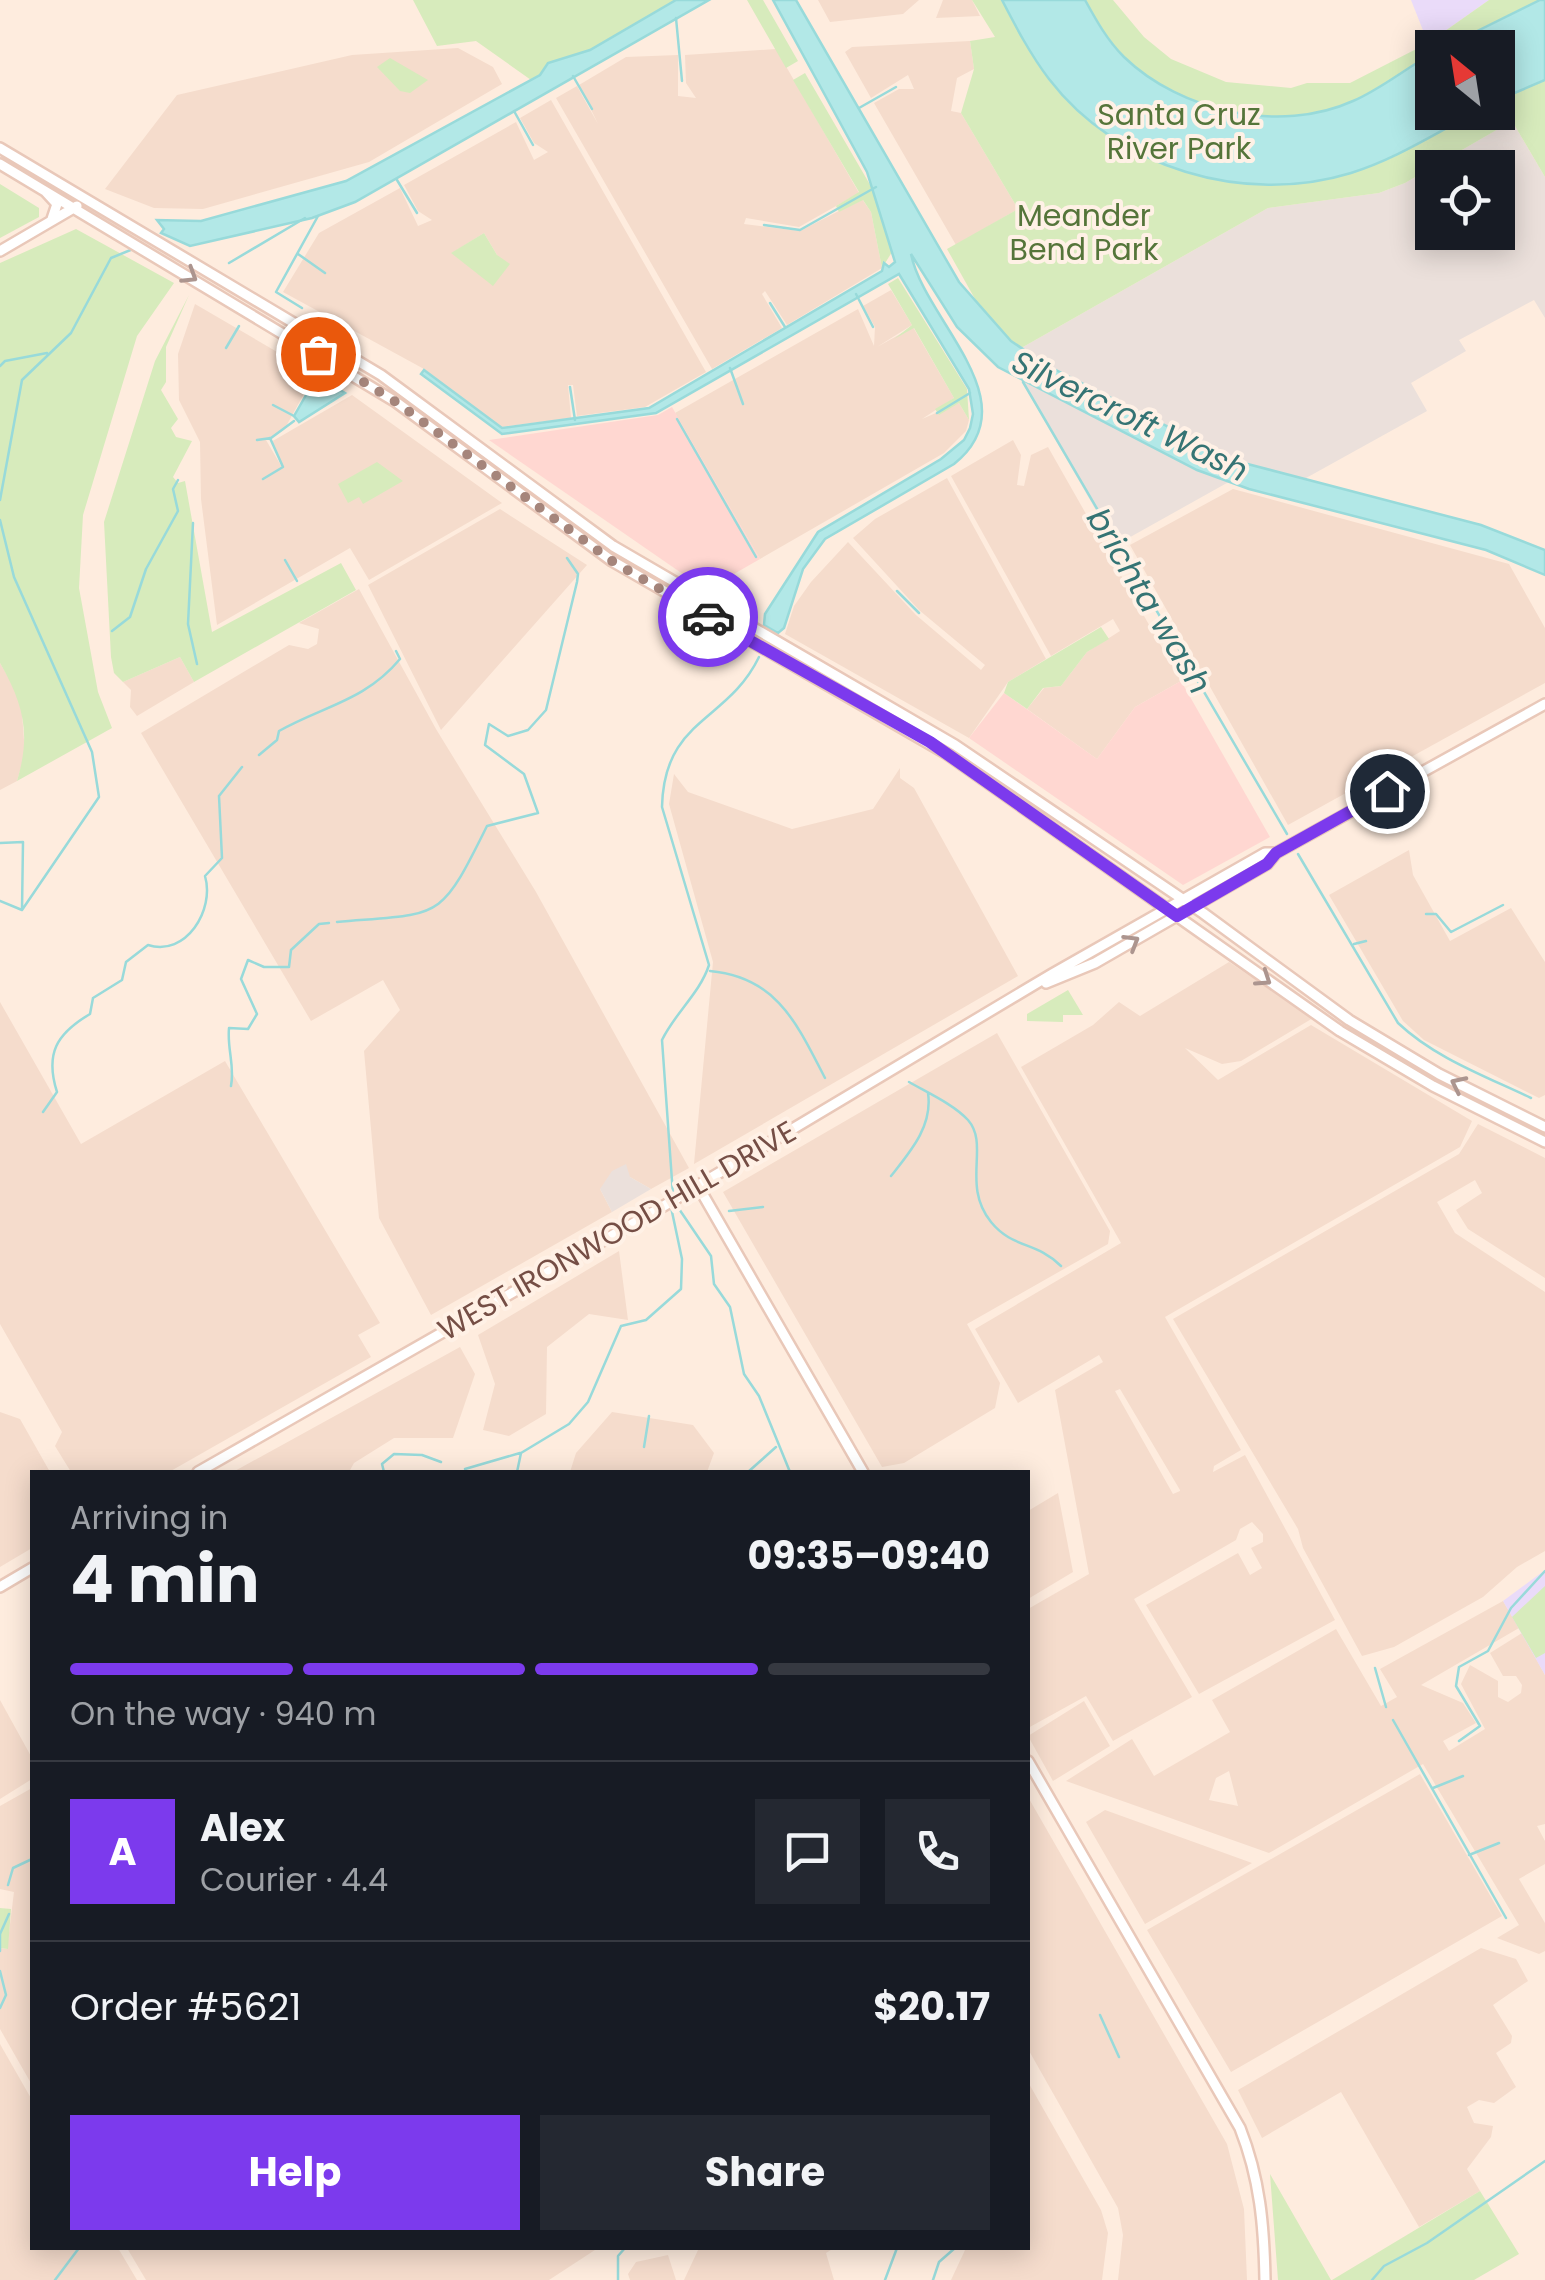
<!DOCTYPE html>
<html lang="en">
<head>
<meta charset="utf-8">
<style>
	body { margin:0; font-family:Poppins,sans-serif; background:#242831; color:#f1f3f6; height:100vh; display:flex; flex-direction:column; font-size:38px; white-space:nowrap }
	* { box-sizing:border-box; margin:0 }
	p { font-size:32px; color:#9ea1a6 }
	.icon { flex:none; width:55px; height:55px; fill:none; stroke:currentColor; stroke-width:2; stroke-linecap:round; stroke-linejoin:round }
	.map { position:relative; flex:1; overflow:hidden }
	.sheet { position:absolute; left:30px; top:1470px; width:1000px; height:780px; display:flex; flex-direction:column; background:#171b24; border-radius:0px; box-shadow:0 5px 25px #0003 }
	.sheet>* { flex:none }
	.needle { width:65px; rotate:330deg }
	.fabs { position:absolute; left:1415px; top:30px; display:grid; gap:20px }
	.fabs a { display:grid; place-items:center; width:100px; height:100px; border-radius:0px; background:#171b24; box-shadow:0 5px 25px #0003; font-size:50px }
	.pin { position:absolute; display:grid; place-items:center; width:85px; height:85px; color:#fff; margin:-42px; border:5px solid #fff; border-radius:50%; box-shadow:0 2px 10px #0007 }
	.courier { position:absolute; display:grid; place-items:center; width:100px; height:100px; margin:-50px; border:8px solid #7c3aed; border-radius:50%; background:#fff; color:#222; box-shadow:0 2px 12px #0007 }
	.head em { font-style:normal; font-weight:700 }
	.head div { display:flex; flex-direction:column-reverse }
	.head { display:flex; align-items:center; justify-content:space-between; height:170px; padding:0 40px }
	h1 { font-size:65px; font-weight:700; line-height:75px }
	.bar { display:grid; grid-template-columns:repeat(4,1fr); gap:15px 10px; align-content:center; height:120px; padding:0 40px }
	.bar i { height:12px; border-radius:8px; background:#363941 }
	.bar .current { background:#7c3aed }
	.bar p { grid-column:span 4 }
	.line { display:flex; align-items:center; gap:25px; padding:0 40px; border-top:2px solid #363941 }
	.line div { flex:1 }
	.round { display:grid; place-items:center; flex:none; width:105px; height:105px; border-radius:0px; background:#242831 }
	.button { display:flex; gap:20px; margin-top:auto; padding:20px 40px }
	.button a { flex:1; height:115px; border-radius:0px; background:#7c3aed; color:#fff; font-size:40px; font-weight:700; line-height:115px; text-align:center }
	.button a+a { background:#242831; color:#f1f3f6 }
	.map>svg:first-child { display:block }
</style>
</head>
<body>
<div class="map">
<svg width="1545" height="2280" viewBox="0 0 1545 2280">
	<rect width="100%" height="100%" fill="#feecde"/>
	<path fill="#f5dccc" fill-rule="evenodd" d="M 818,0 L 919,0 L 903,14 L 830,22 Z
		M 943,0 L 972,0 L 980,16 L 936,18 Z
		M 970,41 L 974,69 L 957,78 L 951,111 L 961,113 L 1018,209 L 956,245 L 874,103 L 899,89 L 914,89 L 908,75 L 871,98 L 845,52 L 852,47 Z
		M 458,48 L 493,67 L 502,84 L 369,162 L 203,209 L 154,208 L 105,189 L 177,95 L 352,55 Z
		M 776,49 L 859,193 L 799,227 L 746,218 L 744,224 L 800,231 L 862,199 L 871,212 L 882,268 L 787,325 L 765,291 L 762,294 L 782,328 L 712,369 L 556,98 L 577,86 L 598,124 L 579,85 L 626,57 L 678,55 L 678,96 L 696,98 L 686,83 L 685,55 Z
		M 551,100 L 706,372 L 645,407 L 577,416 L 573,385 L 568,385 L 571,418 L 501,427 L 424,369 L 283,292 L 319,233 L 400,188 L 418,226 L 432,220 L 418,211 L 404,185 L 516,122 L 534,160 L 548,152 L 534,143 L 520,118 ZM 484,233 L 497,255 L 452,253 Z
		M 891,290 L 912,325 L 877,347 L 913,327 L 954,398 L 922,419 L 959,403 L 969,420 L 966,431 L 944,453 L 760,559 L 675,413 L 858,309 L 874,346 L 875,327 L 863,306 Z
		M 195,304 L 315,374 L 284,430 L 266,440 L 283,469 L 271,442 L 352,395 L 502,503 L 369,580 L 350,548 L 217,625 L 201,499 L 200,442 L 179,400 L 178,354 Z
		M 1013,440 L 1021,455 L 1017,485 L 1024,486 L 1031,455 L 1048,447 L 1181,681 L 1135,707 L 1097,759 L 1027,709 L 1044,688 L 1061,686 L 1087,652 L 1120,631 L 1113,619 L 1051,656 L 951,476 Z
		M 947,478 L 1046,659 L 1008,682 L 969,738 L 785,634 L 794,606 L 811,582 L 848,542 L 916,615 L 981,670 L 985,665 L 919,610 L 853,538 L 875,519 Z
		M 1233,489 L 1509,564 L 1545,628 L 1545,683 L 1288,825 L 1130,545 Z
		M 500,509 L 587,565 L 441,730 L 368,585 Z
		M 359,589 L 436,729 L 536,892 L 689,1168 L 651,1189 L 630,1177 L 600,1189 L 612,1212 L 431,1315 L 379,1218 L 364,1051 L 400,1010 L 383,980 L 311,1021 L 141,733 L 289,645 L 308,649 L 317,644 L 319,629 L 299,623 Z
		M 180,657 L 194,682 L 137,716 L 130,707 L 131,690 L 123,682 Z
		M 0,663 L 21,699 L 25,754 L 17,781 L 0,790 Z
		M 900,768 L 900,778 L 914,788 L 1018,976 L 694,1164 L 713,962 L 669,804 L 674,774 L 688,792 L 792,829 L 873,809 Z
		M 1409,850 L 1413,875 L 1450,941 L 1511,908 L 1545,962 L 1545,1095 L 1539,1098 L 1424,1040 L 1403,1021 L 1329,895 Z
		M 1229,962 L 1313,1018 L 1241,1061 L 1222,1064 L 1185,1048 L 1218,1080 L 1311,1025 L 1472,1121 L 1460,1147 L 1165,1317 L 1241,1450 L 1214,1466 L 1213,1472 L 1245,1455 L 1335,1620 L 1199,1694 L 1146,1605 L 1238,1553 L 1250,1575 L 1262,1568 L 1251,1548 L 1263,1542 L 1263,1534 L 1252,1522 L 1240,1529 L 1236,1540 L 1134,1599 L 1192,1697 L 1113,1741 L 1086,1696 L 1028,1728 L 1028,1609 L 1089,1574 L 1055,1390 L 1103,1362 L 1099,1355 L 1018,1403 L 975,1329 L 1121,1243 L 1021,1067 L 1093,1025 L 1119,1002 L 1140,1016 ZM 1120,1389 L 1180,1490 L 1180,1491 L 1173,1494 L 1115,1391 Z
		M 0,1002 L 81,1144 L 225,1061 L 380,1323 L 358,1335 L 371,1357 L 169,1472 L 71,1472 L 55,1446 L 62,1432 L 0,1324 Z
		M 997,1033 L 1110,1231 L 1108,1244 L 967,1324 L 1000,1383 L 995,1408 L 904,1463 L 882,1467 L 723,1192 Z
		M 1478,1124 L 1545,1158 L 1545,1278 L 1468,1229 L 1456,1210 L 1482,1193 L 1475,1180 L 1437,1202 L 1455,1233 L 1545,1292 L 1545,1551 L 1517,1567 L 1483,1597 L 1394,1647 L 1362,1656 L 1303,1548 L 1298,1529 L 1173,1319 L 1459,1154 Z
		M 619,1251 L 628,1320 L 589,1314 L 547,1347 L 546,1414 L 509,1436 L 483,1430 L 495,1384 L 478,1335 Z
		M 460,1347 L 475,1374 L 453,1438 L 394,1438 L 354,1463 L 349,1472 L 233,1472 Z
		M 0,1412 L 20,1419 L 50,1472 L 32,1472 L 32,1548 L 0,1567 Z
		M 612,1412 L 693,1425 L 714,1453 L 707,1472 L 570,1472 L 576,1453 Z
		M 1058,1493 L 1073,1572 L 1028,1599 L 1028,1511 Z
		M 1503,1601 L 1519,1628 L 1421,1685 L 1463,1703 L 1476,1723 L 1443,1741 L 1449,1751 L 1485,1729 L 1461,1684 L 1470,1665 L 1498,1681 L 1498,1697 L 1508,1702 L 1521,1693 L 1522,1685 L 1516,1676 L 1503,1676 L 1490,1653 L 1522,1633 L 1545,1675 L 1545,1824 L 1537,1826 L 1545,1841 L 1545,1864 L 1519,1879 L 1545,1923 L 1545,1951 L 1539,1954 L 1497,1938 L 1519,1925 L 1423,1764 L 1269,1853 L 1066,1781 L 1132,1739 L 1154,1776 L 1230,1732 L 1212,1700 L 1336,1629 L 1381,1706 L 1397,1697 L 1380,1669 ZM 1229,1771 L 1238,1806 L 1209,1800 L 1216,1778 Z
		M 0,1700 L 32,1758 L 32,1779 L 0,1799 Z
		M 1084,1701 L 1110,1746 L 1053,1781 L 1028,1736 Z
		M 1420,1774 L 1502,1916 L 1231,2072 L 1147,1930 Z
		M 32,1788 L 32,2085 L 0,2029 L 0,1948 L 7,1949 L 14,1892 L 0,1889 L 0,1806 Z
		M 1028,1797 L 1227,2144 L 1244,2209 L 1247,2280 L 1118,2280 L 1123,2235 L 1118,2208 L 1028,2049 Z
		M 1105,1810 L 1191,1841 L 1252,1863 L 1145,1924 L 1086,1822 Z
		M 1481,1948 L 1516,1959 L 1528,1981 L 1493,2005 L 1512,2036 L 1511,2043 L 1496,2053 L 1516,2087 L 1494,2103 L 1479,2100 L 1467,2107 L 1474,2123 L 1493,2126 L 1491,2137 L 1467,2169 L 1480,2191 L 1419,2227 L 1341,2092 L 1262,2138 L 1238,2090 Z
		M 0,2044 L 32,2100 L 32,2248 L 118,2248 L 137,2280 L 0,2280 Z
		M 1028,2082 L 1101,2210 L 1108,2233 L 1102,2280 L 951,2280 L 966,2248 L 1028,2248 Z
		M 127,2248 L 598,2248 L 549,2280 L 146,2280 Z
		M 699,2248 L 834,2248 L 826,2253 L 834,2280 L 684,2280 Z
		M 668,2255 L 676,2280 L 630,2280 L 628,2274 L 636,2262 Z"/>
	<path fill="#ffd7d1" d="M 672,407 L 760,559 L 706,590 L 489,440 L 658,415 Z
		M 1181,681 L 1270,837 L 1183,885 L 969,738 L 1004,693 L 1097,759 L 1135,707 Z"/>
	<path fill="#ebe0db" fill-rule="evenodd" d="M 1512,121 L 1545,177 L 1545,318 L 1534,300 L 1459,340 L 1466,351 L 1411,383 L 1427,411 L 1279,493 L 1234,479 L 1116,545 L 1007,356 L 1268,208 L 1379,193 L 1405,183 ZM 1432,168 L 1498,168 L 1498,232 L 1432,232 Z
		M 626,1164 L 630,1177 L 651,1189 L 612,1212 L 600,1189 L 612,1171 Z"/>
	<path fill="#eadbf9" d="M 1411,0 L 1489,0 L 1428,43 Z
		M 1545,1570 L 1545,1675 L 1503,1601 Z"/>
	<path fill="#d7ebbc" fill-rule="evenodd" d="M 413,0 L 699,0 L 541,87 L 476,41 L 437,46 Z
		M 747,0 L 763,0 L 798,61 L 786,68 Z
		M 972,0 L 1113,0 L 1144,37 L 1171,59 L 1226,82 L 1291,88 L 1307,83 L 1350,83 L 1428,43 L 1489,0 L 1545,0 L 1545,177 L 1512,121 L 1405,183 L 1379,193 L 1268,208 L 1007,356 L 947,249 L 1018,209 L 961,113 L 974,69 L 970,41 L 995,37 ZM 1432,48 L 1498,48 L 1498,112 L 1432,112 Z
		M 390,58 L 428,80 L 410,93 L 400,91 L 377,67 Z
		M 805,73 L 876,195 L 892,252 L 882,268 L 871,212 L 863,200 L 839,212 L 836,206 L 859,192 L 793,80 Z
		M 0,184 L 39,208 L 39,217 L 0,238 Z
		M 76,229 L 174,283 L 137,336 L 83,515 L 79,588 L 98,692 L 112,728 L 17,781 C 31,734 24,705 0,663 L 0,263 Z
		M 484,233 L 497,255 L 510,264 L 493,286 L 451,253 Z
		M 898,278 L 967,389 L 969,420 L 959,403 L 939,415 L 935,409 L 954,398 L 914,328 L 894,339 L 912,325 L 888,284 Z
		M 189,295 L 166,347 L 166,382 L 161,390 L 178,419 L 171,428 L 176,437 L 192,441 L 173,477 L 178,483 L 185,481 L 212,632 L 341,563 L 356,590 L 194,682 L 180,657 L 123,682 L 114,673 L 111,657 L 104,522 L 155,361 Z
		M 377,462 L 403,481 L 363,504 L 359,497 L 348,503 L 338,484 Z
		M 1101,627 L 1109,639 L 1087,652 L 1061,686 L 1043,688 L 1027,709 L 1004,693 L 1008,682 Z
		M 1068,990 L 1083,1015 L 1063,1015 L 1063,1022 L 1027,1021 L 1027,1014 Z
		M 1545,1586 L 1545,1653 L 1536,1658 L 1512,1617 Z
		M 0,1908 L 11,1909 L 8,1949 L 0,1948 Z
		M 1270,2174 L 1331,2280 L 1278,2280 Z
		M 1480,2191 L 1519,2254 L 1474,2280 L 1332,2280 Z"/>
	<path fill="#b2e8e7" stroke="#98dada" stroke-width="2.5" d="M 676,0 L 709,0 L 355,202 L 312,218 L 190,246 L 161,233 L 164,229 L 157,220 L 201,221 L 346,181 L 540,75 L 548,63 L 590,50 Z
		M 773,0 L 796,0 L 959,282 L 1011,341 L 1048,366 L 1236,461 L 1481,525 L 1545,550 L 1545,575 L 1486,550 L 1249,489 L 1197,470 L 998,367 L 957,327 L 911,254 C 924,320 1032,402 954,464 L 825,539 L 803,569 L 784,628 L 778,633 L 764,625 L 765,614 L 818,532 L 941,459 L 964,440 L 970,428 L 973,414 L 969,389 L 899,274 L 656,413 L 502,434 L 421,374 L 424,370 L 502,428 L 649,408 L 882,271 L 884,263 L 889,267 L 895,262 L 867,172 Z
		M 1002,0 L 1085,0 C 1096,20 1107,40 1124,57 C 1181,112 1280,134 1353,101 C 1381,89 1406,68 1432,54 L 1432,112 L 1475,113 C 1434,134 1396,159 1351,173 C 1244,206 1117,168 1049,79 C 1030,54 1016,27 1002,0 Z
		M 1540,0 L 1545,0 L 1545,80 L 1498,100 L 1498,48 L 1445,47 Z
		M 317,376 L 345,393 L 299,422 L 294,416 Z"/>
	<g fill="none" stroke-linecap="round" stroke-linejoin="round">
		<path stroke="#98dada" stroke-width="2.5" d="M 676,18 L 682,81
			M 573,76 L 592,109
			M 859,108 L 896,87
			M 514,111 L 533,145
			M 397,180 L 417,213
			M 764,225 L 800,230 L 876,187
			M 298,254 L 325,273
			M 229,263 L 305,218
			M 856,294 L 873,327
			M 770,303 L 785,327
			M 302,308 L 276,292 L 318,216
			M 226,348 L 239,326
			M 0,366 L 5,361 L 47,353
			M 730,368 L 743,404
			M 1023,382 L 1287,834
			M 570,387 L 575,420
			M 273,405 L 294,416
			M 937,413 L 970,393
			M 677,419 L 756,557
			M 257,440 L 271,438 L 294,421
			M 263,479 L 283,467 L 270,438
			M 0,500 L 22,380 L 71,333 L 111,258 L 133,249
			M 0,520 L 14,577 L 92,752 L 99,797 L 22,910 L 23,842 L 0,843
			M 193,523 L 188,624 L 197,664
			M 285,560 L 297,581
			M 897,591 L 919,613
			M 112,631 L 130,617 L 146,569 L 178,511 L 173,489 L 178,480
			M 259,755 L 277,740 L 279,731 C 323,706 365,701 400,659 L 396,651
			M 1298,854 L 1398,1023 C 1435,1058 1485,1076 1531,1098
			M 0,901 L 22,910
			M 1426,914 L 1436,914 L 1451,932 L 1503,905
			M 337,922 C 442,913 439,923 487,826 L 538,813 L 524,774 L 485,745 L 489,724 L 508,736 L 528,730 L 546,710 L 577,582 L 578,574 L 567,558
			M 1354,944 L 1366,941
			M 710,971 C 777,977 797,1024 825,1078
			M 909,1082 C 928,1093 953,1104 968,1120 C 990,1145 961,1185 991,1222 C 1013,1249 1036,1241 1061,1266
			M 231,1086 C 235,1065 227,1050 229,1028 L 248,1029 L 257,1014 L 241,979 L 248,960 L 264,967 L 289,967 L 291,950 L 319,924 L 329,923
			M 43,1112 L 57,1092 C 45,1054 56,1034 90,1014 L 93,998 L 122,980 L 126,962 L 148,945 C 186,957 215,910 205,876 L 222,858 L 219,796 L 242,767
			M 891,1176 C 910,1152 933,1126 928,1093
			M 673,1195 L 662,1040 C 675,1013 700,993 709,965 L 662,807 C 664,718 727,723 759,657
			M 675,1203 L 711,1256 L 714,1284 L 730,1307 L 744,1374 L 759,1396 L 790,1472
			M 729,1211 L 763,1207
			M 644,1447 L 649,1416
			M 465,1469 L 520,1453
			M 384,1472 L 382,1464 L 394,1454 L 422,1455 L 441,1462
			M 517,1472 L 521,1453 L 569,1424 L 588,1402 L 621,1326 L 646,1320 L 681,1289 L 682,1259 L 671,1207
			M 748,1472 L 776,1447
			M 1375,1668 L 1386,1707
			M 1393,1720 L 1506,1918
			M 1459,1741 L 1480,1726 L 1456,1686 L 1459,1667 L 1488,1651 L 1511,1608 L 1545,1571
			M 1433,1788 L 1463,1776
			M 1469,1855 L 1499,1843
			M 8,1885 L 13,1868 L 32,1859
			M 0,1951 L 0,1934 L 9,1914
			M 0,1971 L 6,1995 L 0,2008
			M 1100,2015 L 1119,2057
			M 55,2280 L 79,2248
			M 618,2280 L 618,2256 L 625,2248
			M 885,2280 L 897,2248
			M 933,2280 L 939,2262 L 955,2248
			M 1372,2280 L 1384,2266 L 1427,2243 L 1545,2161"/>
		<defs>
			<path id="secondary" d="M 0,148 L 381,375 L 613,546 L 955,745 L 1203,913 L 1349,1020 L 1439,1074 L 1545,1127
				M 0,164 L 396,402 L 612,561 L 947,754 L 1340,1031 L 1433,1086 L 1545,1142
				M 45,191 L 57,204 L 52,219
				M 0,251 L 77,206
				M 1046,983 L 1095,963 L 1267,864 L 1276,853 L 1545,704
				M 698,1186 L 863,1472
				M 198,1472 L 662,1207 L 1052,974 L 1265,853 L 1276,853
				M 0,1587 L 32,1568
				M 1028,1761 L 1240,2128 C 1260,2179 1264,2225 1265,2280"/>
		</defs>
		<use href="#secondary" stroke="#e9c8b9" stroke-width="14"/>
		<use href="#secondary" stroke="#fff" stroke-width="9"/>
	</g>
	<defs><path id="oneway-chevron" d="M-2-3.5L2.5 0L-2 3.5" fill="none" stroke-width="1.6" stroke-linecap="round" stroke-linejoin="round" transform="scale(2.5)"/></defs>
	<g stroke="#ac958f">
		<use href="#oneway-chevron" transform="translate(190 276) rotate(32)"/>
		<use href="#oneway-chevron" transform="translate(1132 942) rotate(-31)"/>
		<use href="#oneway-chevron" transform="translate(1264 979) rotate(34)"/>
		<use href="#oneway-chevron" transform="translate(1458 1084) rotate(-154)"/>
	</g>
	<g fill="none" stroke-linecap="round" stroke-linejoin="round">
		<path stroke="#a5857b" stroke-width="10" stroke-dasharray="0 18" d="M 318,354 L 396,402 L 612,561 L 708,617"/>
		<path stroke="#7c3aed" stroke-width="12" d="M 708,617 L 930,742 L 1177,916 L 1267,864 L 1276,853 L 1387,791"/>
	</g>
	<g text-anchor="middle" stroke-width="8" stroke-linejoin="round" paint-order="stroke">
		<g font-size="30" fill="#55753a" stroke="#fff1e6">
			<text x="1179" y="125">Santa Cruz<tspan x="1179" dy="34">River Park</tspan></text>
			<text x="1084" y="226">Meander<tspan x="1084" dy="34">Bend Park</tspan></text>
		</g>
		<g font-size="30" fill="#754e45" stroke="#fff1e6">
			<text transform="translate(617 1231) rotate(-30)" y="10">WEST IRONWOOD HILL DRIVE</text>
		</g>
		<g font-size="32" font-style="italic" fill="#357474" stroke="#fff1e6">
			<text transform="translate(1130 416) rotate(26)" y="11">Silvercroft Wash</text>
			<text transform="translate(1149 601) rotate(59)" y="11">brichta wash</text>
		</g>
	</g>
</svg>
<div class="fabs">
<a><svg class="needle" viewBox="-14 -14 28 28"><path d="M0-13l5 13h-10z" fill="#e53935"/><path d="M0 13l5-13h-10z" fill="#9ea1a6"/></svg></a>
<a><svg class="icon" aria-label="locate" viewBox="0 0 24 24"><circle cx="12" cy="12" r="6"/><path d="M12 2v4M12 18v4M2 12h4M18 12h4"/></svg></a>
</div>
<div class="pin" style="left:318px;top:354px;background:#ea580c"><svg class="icon" aria-label="bag" viewBox="0 0 24 24"><path d="M5 8h14l-1 12H6zM9 8a3 3 0 0 1 6 0"/></svg></div>
<div class="pin" style="left:1387px;top:791px;background:#1f2937"><svg class="icon" aria-label="home" viewBox="0 0 24 24"><path d="M3 11l9-7 9 7M6 9v11h12V9"/></svg></div>
<div class="courier" style="left:708px;top:617px"><svg class="icon" aria-label="car" viewBox="0 0 24 24"><path d="M5 17H2v-5l4-1 3-4h7l3 4 3 1v5h-3M9 17h6M6 11h13"/><circle cx="7" cy="17" r="2"/><circle cx="17" cy="17" r="2"/></svg></div>
<section class="sheet">
<div class="head"><div><h1>4 min</h1><p>Arriving in</p></div><em>09:35–09:40</em></div>
<div class="bar"><i class="current"></i><i class="current"></i><i class="current"></i><i></i><p>On the way · 940 m</p></div>
<div class="line" style="height:180px"><b class="round" style="background:#7c3aed;color:#fff">A</b><div><b>Alex</b><p>Courier · 4.4</p></div><a class="round"><svg class="icon" aria-label="chat" viewBox="0 0 24 24"><path d="M4 5h16v11H9l-5 4z"/></svg></a><a class="round"><svg class="icon" aria-label="phone" viewBox="0 0 24 24"><path d="M5 4h4l2 5-3 2q2 4 5 5l2-3 5 2v4C11 20 4 13 5 4z"/></svg></a></div>
<div class="line" style="height:130px"><div>Order #5621</div><b>$20.17</b></div>
<div class="button"><a>Help</a><a>Share</a></div>
</section>
</div>
</body>
</html>
